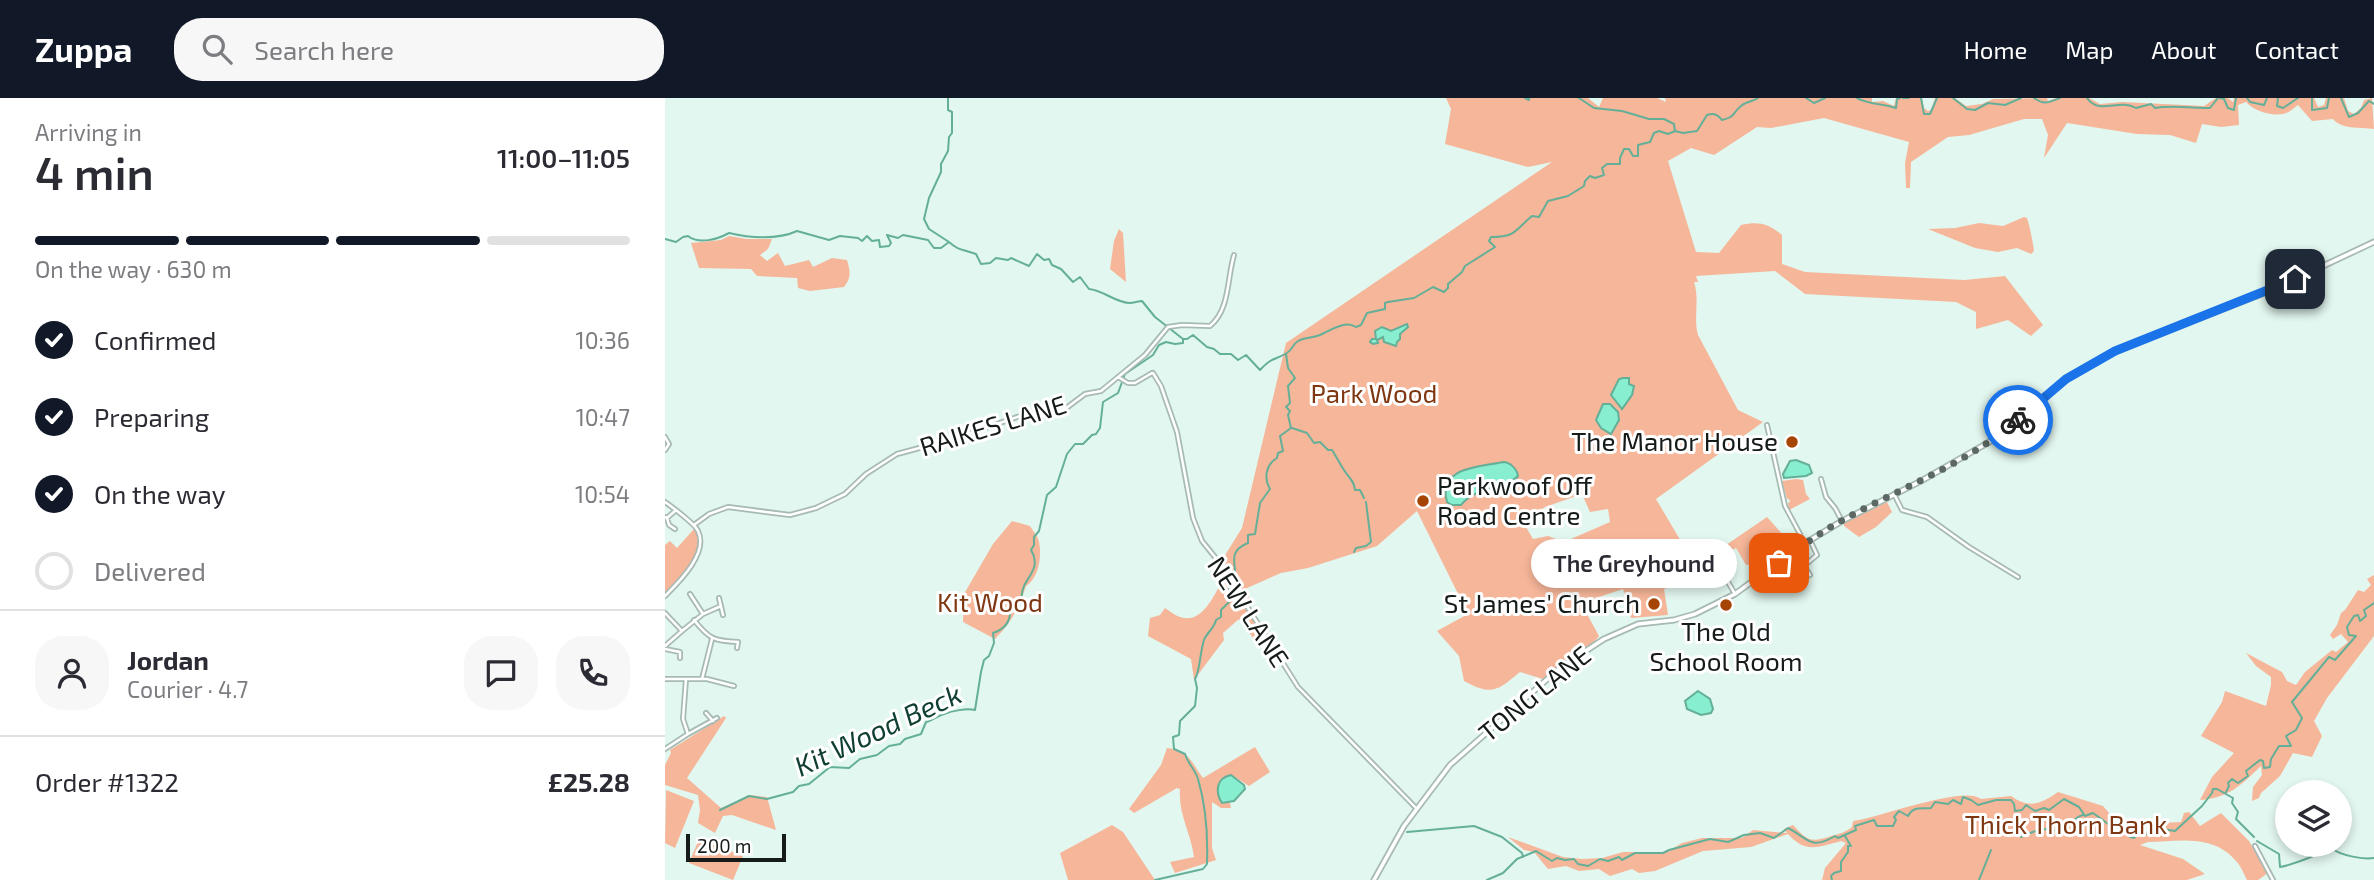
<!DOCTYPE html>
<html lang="en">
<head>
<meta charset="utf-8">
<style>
	body { margin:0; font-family:"Exo 2",sans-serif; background:#f7f7f7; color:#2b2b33; height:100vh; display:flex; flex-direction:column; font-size:26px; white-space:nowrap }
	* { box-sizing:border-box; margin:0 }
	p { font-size:23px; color:#7c7c81 }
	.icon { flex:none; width:38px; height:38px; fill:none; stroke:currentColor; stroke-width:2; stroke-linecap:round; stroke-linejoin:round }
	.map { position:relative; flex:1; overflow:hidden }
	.sheet { display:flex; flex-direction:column; background:#fff; width:665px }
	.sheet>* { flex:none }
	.fabs { position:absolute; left:1610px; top:682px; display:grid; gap:14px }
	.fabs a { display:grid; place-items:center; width:77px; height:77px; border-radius:50%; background:#fff; box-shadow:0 4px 10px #0003; font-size:35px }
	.scale { position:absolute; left:21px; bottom:18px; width:100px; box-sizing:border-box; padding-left:7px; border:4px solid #141b18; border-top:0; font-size:19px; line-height:24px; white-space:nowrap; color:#141b18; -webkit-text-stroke:5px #fff; paint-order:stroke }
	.pin { position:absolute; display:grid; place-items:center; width:60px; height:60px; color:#fff; margin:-30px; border-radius:14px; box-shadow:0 4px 10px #0006 }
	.courier { position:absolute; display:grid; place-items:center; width:70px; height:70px; margin:-35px; border:5px solid #1a73e8; border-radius:50%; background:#fff; color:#222; box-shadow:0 2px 9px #0007 }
	.bubble { position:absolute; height:49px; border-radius:24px; background:#fff; box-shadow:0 4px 10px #0003; font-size:23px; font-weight:600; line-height:49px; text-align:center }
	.overview em { font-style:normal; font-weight:600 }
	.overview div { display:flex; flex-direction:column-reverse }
	.overview { display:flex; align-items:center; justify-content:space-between; height:119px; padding:0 35px }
	h1 { font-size:46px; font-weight:600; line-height:52px }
	.bar { display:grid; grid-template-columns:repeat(4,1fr); gap:10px 7px; align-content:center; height:84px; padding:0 35px }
	.bar i { height:9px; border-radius:5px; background:#e1e1e2 }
	.bar .selected { background:#111827 }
	.bar p { grid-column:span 4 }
	.line { display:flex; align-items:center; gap:18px; padding:0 35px; border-top:2px solid #e1e1e2 }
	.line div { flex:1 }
	.round { display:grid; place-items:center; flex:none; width:74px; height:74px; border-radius:28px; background:#f7f7f7 }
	ol { padding:0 35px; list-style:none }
	li { display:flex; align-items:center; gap:21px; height:77px }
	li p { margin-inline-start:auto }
	li .icon { padding:7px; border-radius:50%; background:#111827; color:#fff; stroke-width:4 }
	li:last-child { color:#7c7c81 }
	li i { width:38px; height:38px; border:4px solid #e1e1e2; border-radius:50% }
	header { display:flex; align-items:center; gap:42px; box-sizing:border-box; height:98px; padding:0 35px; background:#111827; color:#fff }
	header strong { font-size:33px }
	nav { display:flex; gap:38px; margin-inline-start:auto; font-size:24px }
	.search { width:490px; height:63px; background:#f7f7f7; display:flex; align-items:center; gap:18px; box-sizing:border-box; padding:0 24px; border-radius:28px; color:#7c7c81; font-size:26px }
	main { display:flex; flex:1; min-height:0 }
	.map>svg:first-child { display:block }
</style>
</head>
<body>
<header>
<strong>Zuppa</strong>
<div class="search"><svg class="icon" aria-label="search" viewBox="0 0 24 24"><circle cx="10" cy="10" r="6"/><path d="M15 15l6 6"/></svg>Search here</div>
<nav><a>Home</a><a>Map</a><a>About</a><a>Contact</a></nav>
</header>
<main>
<section class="sheet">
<div class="overview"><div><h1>4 min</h1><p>Arriving in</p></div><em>11:00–11:05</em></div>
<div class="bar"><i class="selected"></i><i class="selected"></i><i class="selected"></i><i></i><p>On the way · 630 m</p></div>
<ol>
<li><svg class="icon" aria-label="check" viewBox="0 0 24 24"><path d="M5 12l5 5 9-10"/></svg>Confirmed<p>10:36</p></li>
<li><svg class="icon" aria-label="check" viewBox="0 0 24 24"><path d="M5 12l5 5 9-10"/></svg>Preparing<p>10:47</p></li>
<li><svg class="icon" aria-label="check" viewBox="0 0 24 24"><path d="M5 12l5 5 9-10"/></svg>On the way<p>10:54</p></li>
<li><i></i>Delivered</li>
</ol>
<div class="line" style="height:126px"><a class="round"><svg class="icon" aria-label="person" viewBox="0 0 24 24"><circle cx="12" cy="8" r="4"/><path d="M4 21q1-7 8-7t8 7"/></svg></a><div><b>Jordan</b><p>Courier · 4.7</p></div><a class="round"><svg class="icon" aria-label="chat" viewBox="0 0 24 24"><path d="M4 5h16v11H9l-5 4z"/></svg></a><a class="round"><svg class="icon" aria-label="phone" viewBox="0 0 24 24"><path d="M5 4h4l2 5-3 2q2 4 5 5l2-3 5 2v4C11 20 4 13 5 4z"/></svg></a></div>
<div class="line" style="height:91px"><div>Order #1322</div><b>£25.28</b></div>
</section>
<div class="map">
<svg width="1709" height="782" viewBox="0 0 1709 782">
	<rect width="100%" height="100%" fill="#e2f7ef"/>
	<path fill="#f6b699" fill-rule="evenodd" d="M 781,0 L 923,0 L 934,9 L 938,0 L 992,0 L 1001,4 L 1000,0 L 1207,0 L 1207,4 L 1218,3 L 1229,8 L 1231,0 L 1257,0 L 1259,10 L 1263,13 L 1266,12 L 1270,0 L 1290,0 L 1301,8 L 1317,6 L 1328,1 L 1382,0 L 1383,3 L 1391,0 L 1424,0 L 1435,6 L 1457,4 L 1539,8 L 1551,0 L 1563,0 L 1568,4 L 1569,0 L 1649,0 L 1653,9 L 1659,7 L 1661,0 L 1679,0 L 1683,13 L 1689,16 L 1696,10 L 1699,2 L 1707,0 L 1709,31 C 1696,29 1677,32 1668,21 L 1647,23 L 1633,7 C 1629,10 1624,15 1618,16 C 1605,18 1589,13 1581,4 L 1573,7 L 1574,27 L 1556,29 L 1537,26 L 1531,45 L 1505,37 L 1472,36 L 1402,25 L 1379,60 L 1383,37 L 1377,21 L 1359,21 L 1304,37 L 1283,39 L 1246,64 L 1245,90 L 1241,90 L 1240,65 L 1244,44 L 1159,20 L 1106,30 L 1092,29 L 1049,57 L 1026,50 L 1003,63 L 1031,154 L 1054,155 L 1076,127 C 1093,123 1103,125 1117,137 L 1117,166 L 1140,174 L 1300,182 L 1340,178 L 1378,227 L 1366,238 L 1343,222 L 1311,231 L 1311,214 L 1291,204 L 1140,196 L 1110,173 L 1031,178 L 1033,184 L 1029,184 C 1035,203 1028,219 1033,237 L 1073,312 L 1098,324 L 991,401 L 1027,462 L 1010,469 L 1005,489 L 999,491 L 1003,517 L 966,520 L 958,491 L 916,505 L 934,538 C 925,551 893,569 878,581 L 855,574 C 832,593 827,598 799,583 L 794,558 L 772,533 L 803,516 L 752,413 L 712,448 L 643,470 L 616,475 L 582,490 L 587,513 L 584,515 L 608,554 L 589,541 L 574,521 L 558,535 L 559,542 L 529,582 L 526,561 L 483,538 L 485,520 L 495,517 L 500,510 C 505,513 509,517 515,519 C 535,526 546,503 554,489 L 549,463 L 557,462 L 577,430 L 621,245 L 887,64 L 863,69 L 780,46 L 786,11 ZM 917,396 L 925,414 L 943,411 L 945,424 L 899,444 L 883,438 L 868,441 L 858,424 L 880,409 Z
		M 1359,119 L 1362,120 C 1365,129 1368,145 1369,153 L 1366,156 L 1352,150 L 1333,154 L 1310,150 L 1263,131 L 1290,130 L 1314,125 L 1338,128 Z
		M 454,131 L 458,135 L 461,184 L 445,171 L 449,143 Z
		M 64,138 L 82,141 L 107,141 L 103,151 L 95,157 L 102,163 L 113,155 L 120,168 L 144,162 L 148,169 L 167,160 L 182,162 C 185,173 187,179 179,189 L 145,193 L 133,190 L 132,180 L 92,178 L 86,171 L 34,170 L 26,145 L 56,142 Z
		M 1131,381 L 1138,382 L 1141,396 L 1145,401 L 1124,412 L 1123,405 L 1125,404 L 1124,401 L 1122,401 L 1117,383 Z
		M 1222,404 L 1227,414 L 1211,429 L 1194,439 L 1179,428 L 1179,425 Z
		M 1102,419 L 1130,450 L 1113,463 L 1107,456 L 1095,466 L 1081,467 L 1071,450 L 1065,453 L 1061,447 Z
		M 347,423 L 365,428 C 368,433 373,438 374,444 C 377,458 374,480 361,488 C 354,510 346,525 330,541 L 298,524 L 299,496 L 328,446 Z
		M 29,431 C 44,454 14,479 0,496 L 0,447 L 5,443 L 12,450 Z
		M 1709,477 L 1709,538 L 1662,600 L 1649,623 L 1657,638 L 1647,659 L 1628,655 L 1615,678 L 1596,695 L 1594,700 L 1587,703 L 1588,689 L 1597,677 L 1596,668 C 1576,687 1564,700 1535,702 L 1547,679 L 1569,655 L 1536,638 L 1557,604 L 1560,593 L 1601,608 L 1606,587 L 1606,579 L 1591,568 L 1581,555 L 1617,574 L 1622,583 L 1631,587 L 1640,574 L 1667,552 L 1671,554 L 1683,544 L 1676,536 L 1668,541 L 1665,537 L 1672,527 L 1676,515 L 1680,512 L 1693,492 L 1699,494 L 1706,487 L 1702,481 Z
		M 59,618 L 61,620 L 22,680 L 56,710 L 85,697 L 102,699 L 111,732 L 67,717 L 58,718 L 50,735 L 33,725 L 35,712 L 33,697 L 0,687 L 0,667 L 6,655 L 5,652 Z
		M 590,649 L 605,674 L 584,688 L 570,679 L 553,688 L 553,698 L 561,705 L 565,705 L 566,710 L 556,710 L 547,704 L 547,750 L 551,762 L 510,775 L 505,764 L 529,759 C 526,735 513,716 515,691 L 512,690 L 469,715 L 464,711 L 496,667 L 502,650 C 524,652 526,664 538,680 Z
		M 1,692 L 29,703 L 10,750 L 0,745 Z
		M 1393,694 L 1438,708 L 1451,723 L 1472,734 L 1487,734 L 1497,725 L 1516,724 L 1519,715 L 1524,714 L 1535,728 L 1556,715 L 1584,743 L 1603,775 L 1593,782 L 1582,782 C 1579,776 1576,768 1571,763 C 1549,736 1513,743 1483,744 L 1475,747 L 1518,761 L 1540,776 L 1522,782 L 1157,782 L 1160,770 L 1181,745 L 1176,743 C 1153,749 1141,756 1123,736 L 1086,749 L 1038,753 L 990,773 L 974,775 L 967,771 L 945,778 L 934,771 L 914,773 L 901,768 L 883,771 L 869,754 L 859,752 L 843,739 L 898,759 L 917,761 L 937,760 L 958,754 L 1002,754 L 1017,745 L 1037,740 L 1077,740 L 1088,732 L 1122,735 L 1119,731 L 1128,727 C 1143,743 1145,745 1166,738 C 1174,736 1181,734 1187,729 L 1188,723 C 1214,720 1298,687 1316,701 L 1346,698 C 1364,711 1376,706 1393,694 Z
		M 447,727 L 458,734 L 490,782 L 403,782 L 395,755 Z
		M 34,741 L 78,758 L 68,782 L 24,765 Z"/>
	<path fill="#87eecf" stroke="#64af98" stroke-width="2" d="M 742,226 L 743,229 L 735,236 L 735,241 L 732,244 L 731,248 L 719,244 L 718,239 L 712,242 L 713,245 L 708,246 L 705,244 L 707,241 L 711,241 L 710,233 L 717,229 L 726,233 Z
		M 958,280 L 964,280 L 964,286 L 969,288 L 967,297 L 957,311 L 946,297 L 954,281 Z
		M 938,306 L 945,306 L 953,314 L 954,322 L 946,336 L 936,330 L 931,322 Z
		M 1131,362 L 1144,367 L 1147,375 L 1141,378 L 1119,380 L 1118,376 L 1125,363 Z
		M 838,364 C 845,364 852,371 853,378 C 844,389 811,388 796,407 L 787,407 L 782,404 C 772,368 817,369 838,364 Z
		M 1033,593 L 1045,601 L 1048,611 L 1046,615 L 1036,617 L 1022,611 L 1020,603 Z
		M 566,677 L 579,687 L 580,691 L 569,703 L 557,705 C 550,694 551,680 566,677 Z"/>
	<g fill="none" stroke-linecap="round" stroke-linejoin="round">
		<path stroke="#64af98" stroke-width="2" d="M 283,0 L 283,12 L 287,14 L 287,35 L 284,39 L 283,53 L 276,66 L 276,74 L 264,100 L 259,121 L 264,131 L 284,144
			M 860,0 L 864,2 L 864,0
			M 914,0 L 929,10 L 957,13 L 984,21 L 999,21 L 1009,26 L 1010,33 L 1018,35 L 1032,33 L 1042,17 C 1049,15 1052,16 1057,22 C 1071,19 1067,15 1076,8 C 1080,4 1089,3 1093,0
			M 1141,0 L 1149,5 L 1160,0
			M 1192,0 C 1205,7 1217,5 1231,10 L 1232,1 L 1235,0
			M 1238,0 L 1244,0
			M 1256,0 L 1259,16 L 1265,16 L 1272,0
			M 1288,0 L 1302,11 L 1310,12 L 1323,5 L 1340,7 L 1356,0
			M 1369,0 C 1379,7 1383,5 1395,0
			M 1422,0 C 1435,18 1454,0 1471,10 L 1486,6 L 1490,10 C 1505,7 1529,10 1545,10 L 1553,0
			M 1555,0 L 1559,1 L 1563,10 L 1569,12 L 1571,0
			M 1582,0 L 1585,4 L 1599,7 L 1602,0
			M 1613,0 L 1612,8 L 1618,10 L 1633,0
			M 1647,0 L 1647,12 L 1662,10 L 1664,0
			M 1676,0 L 1684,19 L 1693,15 L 1704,3 L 1709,6
			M 0,141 L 11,144 L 18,139 L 23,138 C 34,147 53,141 64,135 C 84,140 113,142 132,133 L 164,142 L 175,138 L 193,140 L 197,143 L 202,138 L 207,143 L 214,142 L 215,149 L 224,148 L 226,145 L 222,137 L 233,140 L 238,137 L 263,142 L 269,150 L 276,150 L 284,144 C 294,153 298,151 311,156 L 316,166 L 325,165 L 331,160 L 343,162 L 346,160 L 364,168 L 372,156 L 379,162 L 384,161 L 387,167 L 396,171 L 408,184 L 415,179 L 424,191 C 438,192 451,205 465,205 C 469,205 473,203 477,203 L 490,219 L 518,241 L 522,241 L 528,237 L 542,249 L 549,251 L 555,256 L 566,256 L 573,262 L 581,257 L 595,272 C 607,259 608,263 622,255 C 627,252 628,246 633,243 C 640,239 648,240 655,237 C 666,232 680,222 691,229 L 696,227 L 702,215 L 720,211 L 720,205 L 723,204 L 749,200 L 768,189 L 779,194 L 783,190 L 783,186 L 797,174 L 800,168 L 830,149 L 824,143 L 826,139 C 851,139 849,133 867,118 L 874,119 L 883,103 L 903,98 L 919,88 L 920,83 L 925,78 L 930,80 L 939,77 L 937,70 L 942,66 L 955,66 L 955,60 L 959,51 L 964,51 L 968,58 L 973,58 L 973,47 L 985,44 L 989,35 L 994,33 L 1003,36 L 1010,33
			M 627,330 L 642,335 L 649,345 L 655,344 L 663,352 L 667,352 C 671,358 675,366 679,372 C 684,380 689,382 690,392 L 695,392 L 699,400
			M 689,454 L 691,450 L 701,448 L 706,444 L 701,404
			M 1561,694 L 1564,688 L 1563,685 L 1567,681 L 1573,685 L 1583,678 L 1581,673 L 1595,662 L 1598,663 L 1599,670 L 1605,669 L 1606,661 L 1614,648 L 1626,648 L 1621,638 L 1631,632 L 1637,620 L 1627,604 L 1664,559 L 1670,562 L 1691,538 L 1684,537 L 1682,529 L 1689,518 L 1693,517 L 1695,523 L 1701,518 L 1699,512 L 1709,505
			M 55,712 L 84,698 L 102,701 L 128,694 L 134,688 L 144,686 L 165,669 L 184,670 L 195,661 L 212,657 L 224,648 L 235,646 L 240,641 L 256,636 L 261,624 C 268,622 272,618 279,616 C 287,613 301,610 310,612 L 316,574 L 319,562 L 324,558 L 329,545 L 328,535 C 340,531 346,523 345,511 L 350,505 L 357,502 C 354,480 379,475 366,452 L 369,447 L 369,439 L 374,433 L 382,397 L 391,389 L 402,356 L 410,346 L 418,346 L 427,337 L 431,336 L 435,330 L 438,304 L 453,295 L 460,276 L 488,257 L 494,247 L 501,244 L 510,246 L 518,245 L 518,242
			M 742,734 L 809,728 L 837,739 L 857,755 L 858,759
			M 1356,739 C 1364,735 1375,731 1384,731 C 1391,731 1388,734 1395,732 C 1405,730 1408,719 1418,717
			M 1592,743 L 1614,756 L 1615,769 C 1623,768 1659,755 1666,750 C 1675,757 1697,762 1709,760
			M 490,782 L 538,771 L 542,766 C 543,738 541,708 533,681 C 530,671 523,666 520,656 L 509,651 L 508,639 L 514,637 L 515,623 L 530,608 L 532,590 L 530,581 C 535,573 535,554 539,542 C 542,534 549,531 551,522 L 556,519 L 556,512 L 566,502 C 559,487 568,486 570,474 C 570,468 568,461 570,456 C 572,450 578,447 583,445 L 583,437 L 590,436 L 595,405 L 605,391 C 599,381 600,367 612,360 L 613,355 L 618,353 L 615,338 L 626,330 L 623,317 L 625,313 L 621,309 L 625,305 L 623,288 L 630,280 L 623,270 L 621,256
			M 822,782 L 838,775 L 852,761 L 871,753 L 887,763 L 892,760 L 900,762 L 909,761 L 913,766 L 923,768 L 935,761 L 943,763 L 954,759 L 957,762 L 970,755 L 998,755 L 1004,752 L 1045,741 L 1063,744 L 1079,737 L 1095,735 L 1109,740 L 1123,730 C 1143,740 1145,753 1170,738 L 1173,740 L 1191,732 L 1190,728 L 1209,722 L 1212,728 L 1228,728 L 1231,722 L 1229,719 L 1234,713 L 1243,718 C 1248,708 1256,711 1266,710 L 1270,704 L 1283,706 L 1288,702 L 1296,706 L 1298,699 L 1306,702 L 1313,707 L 1331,702 L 1346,702 L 1349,706 L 1350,713 L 1357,712 L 1361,707 L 1370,713 L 1379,710 L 1384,712 L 1399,701 L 1414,709 L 1420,718 L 1428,715 L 1446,728 L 1455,729 L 1458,735 L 1463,732 L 1465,739 L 1469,740 L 1473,736 L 1490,737 L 1498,731 L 1510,733 L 1537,708 L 1547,695 L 1548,691 L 1552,691 L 1568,700 L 1567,705 L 1573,714 L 1571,721 L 1589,739
			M 1167,782 L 1166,778 L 1169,775 L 1176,773 L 1176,764 L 1183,754 L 1183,748 L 1186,748 L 1180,738
			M 1314,782 L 1326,752"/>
		<defs>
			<path id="minor" d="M 488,275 L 496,288 L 512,334 L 528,420 L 537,443 L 554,464 L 633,589 L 752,711
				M 453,279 L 463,285 L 470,285 L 487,275
				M 1102,327 L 1120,408 L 1135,436 L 1137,447
				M 0,339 L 4,346 L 0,352
				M 1156,381 L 1161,399 L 1170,410 L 1177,423
				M 1229,396 L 1237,412 L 1262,419 L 1304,449 L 1353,479
				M 0,404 C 6,408 31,427 33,433 C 44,455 14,484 0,498
				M 0,419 L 2,420 L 10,413
				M 2,420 L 4,427 L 10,431
				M 29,427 L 44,416 L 63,409 L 125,417 L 151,410 L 180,396 L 201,376 L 232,356 L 288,341 L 361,316 L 385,315 L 400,311 L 420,296 L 436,293 L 480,257 L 503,229 L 517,227 L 545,228 C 565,212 562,180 569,157
				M 1049,460 L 1070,496
				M 1033,474 L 1035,480 L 1055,472
				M 1145,477 L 1139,468 L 1152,457 L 1145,442
				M 25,496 L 38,516
				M 54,500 L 58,517
				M 0,515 L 17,533 L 0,548
				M 29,522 C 44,541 49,543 73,544 L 72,550
				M 17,533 L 38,516 L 56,508
				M 0,551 L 15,554 L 15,560
				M 0,581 L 42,581 L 69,588
				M 37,581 L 47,541
				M 41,615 L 48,623
				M 23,636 L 52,620
				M 0,651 L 23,636 L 18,621 L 21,581
				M 1590,748 L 1608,782"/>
			<path id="tertiary" d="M 709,782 L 739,728 L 785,667 L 896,569 L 939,541 L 973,526 L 1009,522 L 1030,516 L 1070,496 L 1137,447 L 1177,423 L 1256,383 L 1326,343 L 1401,281 L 1450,253 L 1607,192 L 1709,144"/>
		</defs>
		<use href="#minor" stroke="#a7bab3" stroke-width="6"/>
		<use href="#tertiary" stroke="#a7bab3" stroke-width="7"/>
		<use href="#minor" stroke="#fff" stroke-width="2.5"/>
		<use href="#tertiary" stroke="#fff" stroke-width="3.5"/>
	</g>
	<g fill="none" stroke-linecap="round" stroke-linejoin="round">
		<path stroke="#5c6863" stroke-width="7" stroke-dasharray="0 12.6" d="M 1114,465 C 1134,450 1154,435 1176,423 C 1235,390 1301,366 1353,322"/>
		<path stroke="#1a73e8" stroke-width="9" d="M 1353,322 L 1401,281 L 1450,253 L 1630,181"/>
	</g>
	<g fill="#a64404" stroke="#fff" stroke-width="2.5">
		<circle cx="1127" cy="344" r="7"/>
		<circle cx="758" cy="403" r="7"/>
		<circle cx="989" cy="506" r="7"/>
		<circle cx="1061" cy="507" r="7"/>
	</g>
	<g text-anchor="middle" stroke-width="6" stroke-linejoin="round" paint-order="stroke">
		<g font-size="26" fill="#7f3711" stroke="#fff">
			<text x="709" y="305">Park Wood</text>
			<text x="325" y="514">Kit Wood</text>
			<text x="1401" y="736">Thick Thorn Bank</text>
		</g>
		<g font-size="26" fill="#141b18" stroke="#fff">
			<text transform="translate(328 328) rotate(-17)" y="9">RAIKES LANE</text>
			<text transform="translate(583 514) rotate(57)" y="9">NEW LANE</text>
			<text transform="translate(870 596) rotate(-39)" y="9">TONG LANE</text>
		</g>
		<g font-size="26" fill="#141b18" stroke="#fff" text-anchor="end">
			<text x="1113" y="353">The Manor House</text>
			<text x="772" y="397" text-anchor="start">Parkwoof Off<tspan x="772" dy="30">Road Centre</tspan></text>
			<text x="975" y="515">St James' Church</text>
			<text x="1061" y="543" text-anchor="middle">The Old<tspan x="1061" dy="30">School Room</tspan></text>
		</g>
		<g font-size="28" font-style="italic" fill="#0f3e32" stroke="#fff">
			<text transform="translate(213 632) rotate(-25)" y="10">Kit Wood Beck</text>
		</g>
	</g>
</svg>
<div class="fabs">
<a><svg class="icon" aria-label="layers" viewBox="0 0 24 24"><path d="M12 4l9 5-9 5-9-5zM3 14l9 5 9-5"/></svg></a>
</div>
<div class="scale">200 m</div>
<div class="pin" style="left:1114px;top:465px;background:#ea580c"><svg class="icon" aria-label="bag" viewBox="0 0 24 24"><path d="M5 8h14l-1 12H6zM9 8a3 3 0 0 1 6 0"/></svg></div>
<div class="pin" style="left:1630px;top:181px;background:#1f2937"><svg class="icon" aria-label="home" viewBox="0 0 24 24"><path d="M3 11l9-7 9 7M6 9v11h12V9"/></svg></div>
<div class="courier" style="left:1353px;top:322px"><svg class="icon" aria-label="bike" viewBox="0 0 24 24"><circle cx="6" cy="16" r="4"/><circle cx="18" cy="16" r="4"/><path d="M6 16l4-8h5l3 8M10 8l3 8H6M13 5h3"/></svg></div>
<div class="bubble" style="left:866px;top:441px;width:206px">The Greyhound</div>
</div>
</main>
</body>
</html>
